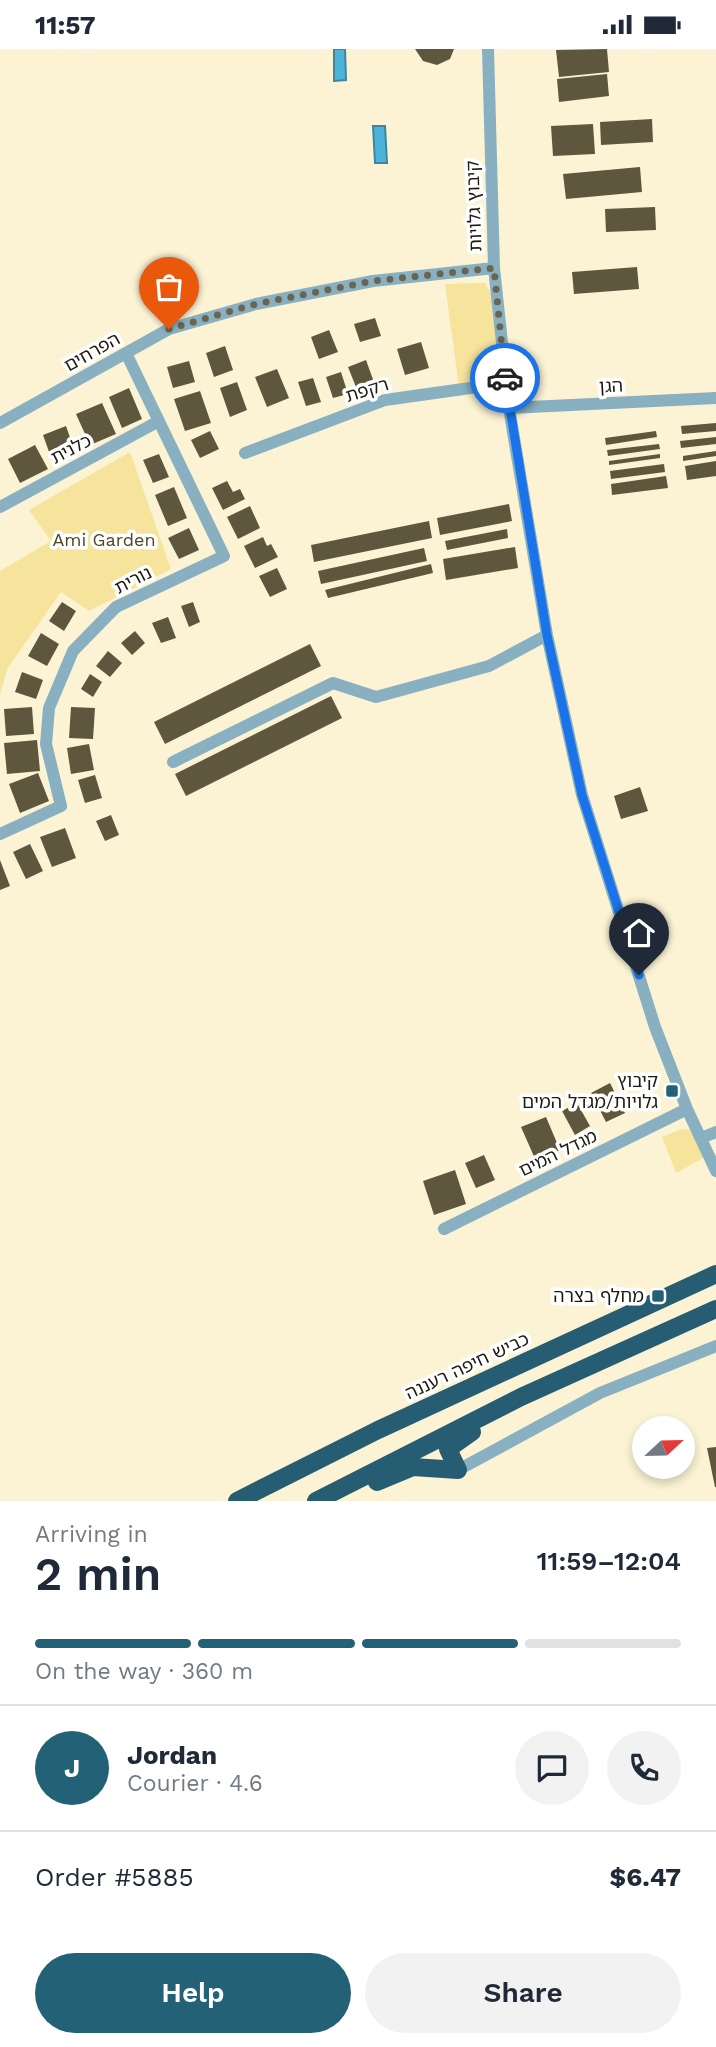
<!DOCTYPE html>
<html lang="en">
<head>
<meta charset="utf-8">
<style>
	body { margin:0; font-family:"Work Sans","Noto Sans Hebrew",sans-serif; background:#f2f2f3; color:#1f2937; height:100vh; display:flex; flex-direction:column; font-size:26px; white-space:nowrap }
	* { box-sizing:border-box; margin:0 }
	p { font-size:23px; color:#747a83 }
	.icon { flex:none; width:38px; height:38px; fill:none; stroke:currentColor; stroke-width:2; stroke-linecap:round; stroke-linejoin:round }
	.map { position:relative; height:1452px; overflow:hidden }
	.side { display:flex; flex-direction:column; background:#fff; flex:1 }
	.side>* { flex:none }
	.needle { width:46px; rotate:68deg }
	.controls { position:absolute; left:632px; top:1367px; display:grid; gap:14px }
	.controls a { display:grid; place-items:center; width:63px; height:63px; border-radius:50%; background:#fff; box-shadow:0 4px 10px #0003; font-size:35px }
	.pin { position:absolute; display:grid; place-items:center; width:60px; height:60px; color:#fff; margin:-72px -30px; border-radius:50% 50% 50% 0; rotate:-45deg; box-shadow:0 0 7px #0007 }
	.pin .icon { rotate:45deg }
	.courier { position:absolute; display:grid; place-items:center; width:70px; height:70px; margin:-35px; border:5px solid #1a73e8; border-radius:50%; background:#fff; color:#222; box-shadow:0 2px 9px #0007 }
	.headline em { font-style:normal; font-weight:600 }
	.headline div { display:flex; flex-direction:column-reverse }
	.headline { display:flex; align-items:center; justify-content:space-between; height:119px; padding:0 35px }
	h1 { font-size:46px; font-weight:600; line-height:52px }
	.bar { display:grid; grid-template-columns:repeat(4,1fr); gap:10px 7px; align-content:center; height:84px; padding:0 35px }
	.bar i { height:9px; border-radius:5px; background:#e0e1e3 }
	.bar .current { background:#236177 }
	.bar p { grid-column:span 4 }
	.line { display:flex; align-items:center; gap:18px; padding:0 35px; border-top:2px solid #e0e1e3 }
	.line div { flex:1 }
	.round { display:grid; place-items:center; flex:none; width:74px; height:74px; border-radius:37px; background:#f2f2f3 }
	.primary-button { display:flex; gap:14px; margin-top:auto; padding:14px 35px }
	.primary-button a { flex:1; height:80px; border-radius:42px; background:#236177; color:#fff; font-size:28px; font-weight:600; line-height:80px; text-align:center }
	.primary-button a+a { background:#f2f2f3; color:#1f2937 }
	.status { display:flex; justify-content:space-between; align-items:center; height:49px; padding:0 35px; background:#fff; direction:ltr }
	.status svg { height:19px; fill:currentColor }
	.map>svg:first-child { display:block }
</style>
</head>
<body>
<div class="status"><b>11:57</b><svg viewBox="0 0 49 12"><path d="M0 12V9h3v3zM5 12V6h3v6zM10 12V3h3v9zM15 12V0h3v12zM26 1h20v11H26zM47 4h2v5h-2z"/></svg></div>
<div class="map">
<svg width="716" height="1452" viewBox="0 0 716 1452">
	<rect width="100%" height="100%" fill="#fbf3d4"/>
	<path fill="#f6e39c" d="M 485,234 L 492,247 L 499,328 L 459,338 L 445,235 Z
		M 130,403 L 171,520 L 89,562 L 61,543 L 7,620 L 0,646 L 0,522 L 51,492 L 29,461 Z
		M 682,1080 L 691,1081 L 705,1108 L 676,1124 L 662,1088 Z"/>
	<path fill="#4cb4db" stroke="#3e869e" stroke-width="2" d="M 334,0 L 345,0 L 346,31 L 334,32 Z
		M 373,77 L 385,77 L 387,114 L 375,114 Z"/>
	<path fill="#5e573d" d="M 415,0 L 454,0 L 450,10 L 437,16 L 423,12 Z
		M 607,0 L 609,23 L 559,28 L 556,1 Z
		M 607,25 L 609,47 L 559,53 L 557,30 Z
		M 652,70 L 653,93 L 601,96 L 600,73 Z
		M 593,75 L 595,105 L 553,107 L 551,77 Z
		M 640,118 L 642,143 L 566,150 L 563,125 Z
		M 655,158 L 656,181 L 606,183 L 605,160 Z
		M 637,218 L 639,240 L 574,245 L 572,223 Z
		M 375,269 L 381,287 L 360,293 L 354,275 Z
		M 329,281 L 338,303 L 319,310 L 311,288 Z
		M 421,293 L 429,319 L 405,326 L 397,300 Z
		M 225,297 L 233,321 L 214,328 L 206,304 Z
		M 366,311 L 375,336 L 358,343 L 348,318 Z
		M 189,312 L 195,333 L 173,339 L 167,318 Z
		M 277,320 L 289,349 L 267,358 L 255,328 Z
		M 341,323 L 348,345 L 333,349 L 326,328 Z
		M 313,329 L 321,353 L 306,357 L 298,333 Z
		M 237,333 L 247,361 L 230,368 L 220,339 Z
		M 129,339 L 142,370 L 122,379 L 109,348 Z
		M 200,342 L 211,374 L 185,382 L 174,350 Z
		M 102,354 L 116,385 L 90,396 L 76,365 Z
		M 716,374 L 716,382 L 682,385 L 681,377 Z
		M 66,377 L 76,406 L 53,414 L 43,386 Z
		M 210,382 L 219,400 L 200,409 L 191,391 Z
		M 656,382 L 657,388 L 606,396 L 605,389 Z
		M 716,388 L 716,395 L 681,399 L 680,392 Z
		M 659,395 L 660,400 L 608,407 L 607,401 Z
		M 35,396 L 48,420 L 20,434 L 8,410 Z
		M 716,402 L 716,407 L 683,412 L 683,407 Z
		M 159,405 L 169,428 L 153,434 L 143,411 Z
		M 660,405 L 660,409 L 609,416 L 609,412 Z
		M 716,412 L 716,427 L 687,431 L 685,417 Z
		M 664,415 L 665,423 L 611,430 L 610,422 Z
		M 666,427 L 668,439 L 612,446 L 611,435 Z
		M 227,432 L 233,443 L 240,440 L 245,450 L 223,461 L 212,439 Z
		M 174,438 L 187,469 L 168,477 L 155,446 Z
		M 509,455 L 512,472 L 440,486 L 437,469 Z
		M 250,457 L 260,479 L 238,490 L 227,468 Z
		M 429,472 L 432,489 L 314,513 L 311,496 Z
		M 189,479 L 199,501 L 179,510 L 168,489 Z
		M 507,480 L 508,489 L 447,501 L 445,492 Z
		M 263,488 L 267,497 L 271,495 L 278,508 L 255,519 L 244,497 Z
		M 515,498 L 518,519 L 446,531 L 443,510 Z
		M 424,499 L 427,512 L 321,535 L 318,522 Z
		M 431,515 L 433,524 L 328,549 L 325,541 Z
		M 277,519 L 287,540 L 270,548 L 259,527 Z
		M 62,553 L 76,562 L 64,582 L 49,572 Z
		M 193,553 L 200,573 L 189,578 L 181,557 Z
		M 168,568 L 176,589 L 161,594 L 152,574 Z
		M 135,582 L 145,594 L 132,606 L 121,594 Z
		M 41,584 L 59,595 L 47,617 L 28,607 Z
		M 310,595 L 321,617 L 165,695 L 154,673 Z
		M 108,602 L 122,614 L 110,628 L 96,617 Z
		M 22,623 L 43,631 L 36,650 L 15,643 Z
		M 90,625 L 102,633 L 93,648 L 81,640 Z
		M 331,647 L 342,669 L 186,747 L 175,725 Z
		M 32,658 L 34,685 L 6,687 L 4,660 Z
		M 71,658 L 95,659 L 93,690 L 69,689 Z
		M 37,691 L 40,722 L 7,725 L 4,694 Z
		M 89,695 L 94,721 L 71,725 L 67,699 Z
		M 38,724 L 49,752 L 20,764 L 9,735 Z
		M 95,726 L 102,749 L 85,754 L 78,731 Z
		M 640,738 L 648,762 L 621,770 L 614,747 Z
		M 111,766 L 119,786 L 105,792 L 96,772 Z
		M 65,779 L 76,809 L 52,818 L 40,788 Z
		M 30,795 L 43,822 L 26,830 L 13,803 Z
		M 0,811 L 10,837 L 0,841 Z
		M 610,1034 L 625,1064 L 606,1073 L 591,1044 Z
		M 577,1054 L 590,1077 L 575,1086 L 562,1062 Z
		M 546,1068 L 560,1101 L 536,1112 L 521,1078 Z
		M 484,1106 L 495,1131 L 476,1139 L 465,1114 Z
		M 455,1121 L 466,1155 L 434,1166 L 423,1132 Z
		M 716,1398 L 716,1438 L 715,1438 L 707,1399 Z"/>
	<g fill="none" stroke-linecap="round" stroke-linejoin="round">
		<path stroke="#88b0c1" stroke-width="12" d="M 488,0 L 494,219 L 509,359 L 547,586 L 582,746 L 655,978 L 687,1060 L 716,1122
			M 509,359 L 716,349
			M 0,374 L 169,280 L 256,255 L 373,232 L 494,219
			M 245,404 L 385,351 L 506,334
			M 0,458 L 159,372
			M 173,713 L 333,634 L 376,648 L 489,617 L 547,586
			M 0,785 L 61,757 L 46,695 L 49,659 L 73,602 L 116,558 L 224,507 L 126,304
			M 701,1089 L 716,1083
			M 444,1180 L 687,1060
			M 458,1421 L 600,1344 L 716,1297"/>
		<path stroke="#265d72" stroke-width="18" d="M 377,1433 L 413,1418 L 458,1421 L 448,1400 L 472,1383
			M 237,1452 L 378,1381 L 716,1225
			M 316,1452 L 521,1348 L 716,1260"/>
	</g>
	<g fill="none" stroke-linecap="round" stroke-linejoin="round">
		<path stroke="#6a6553" stroke-width="7" stroke-dasharray="0 12.6" d="M 169,280 L 256,255 L 373,232 L 494,219 L 505,329"/>
		<path stroke="#1a73e8" stroke-width="9" d="M 505,329 L 547,586 L 582,746 L 639,926"/>
	</g>
	<g fill="#236177" stroke="#fff" stroke-width="2.5">
		<rect x="665" y="1035" width="14" height="14" rx="3.5"/>
		<rect x="651" y="1240" width="14" height="14" rx="3.5"/>
	</g>
	<g text-anchor="middle" stroke-width="7" stroke-linejoin="round" paint-order="stroke">
		<g font-size="18" fill="#1c190e" stroke="#fff">
			<text transform="translate(474 157) rotate(-92)" y="6">קיבוץ גלויות</text>
			<text transform="translate(92 303) rotate(-29)" y="6">הפרחים</text>
			<text transform="translate(611 337) rotate(-3)" y="6">הגן</text>
			<text transform="translate(367 341) rotate(-17)" y="6">רקפת</text>
			<text transform="translate(71 400) rotate(-28)" y="6">כלנית</text>
			<text transform="translate(133 531) rotate(-27)" y="6">נורית</text>
			<text transform="translate(558 1104) rotate(-26)" y="6">מגדל המים</text>
			<text transform="translate(467 1317) rotate(-25)" y="6">כביש חיפה רעננה</text>
		</g>
		<g font-size="18" fill="#504621" stroke="#fff">
			<text x="104" y="497">Ami Garden</text>
		</g>
		<g font-size="18" fill="#1c190e" stroke="#fff" text-anchor="end">
			<text x="658" y="1038">קיבוץ<tspan x="658" dy="21">גלויות/מגדל המים</tspan></text>
			<text x="644" y="1253">מחלף בצרה</text>
		</g>
	</g>
</svg>
<div class="controls">
<a><svg class="needle" viewBox="-14 -14 28 28"><path d="M0-13l5 13h-10z" fill="#e53935"/><path d="M0 13l5-13h-10z" fill="#747a83"/></svg></a>
</div>
<div class="pin" style="left:169px;top:280px;background:#ea580c"><svg class="icon" aria-label="bag" viewBox="0 0 24 24"><path d="M5 8h14l-1 12H6zM9 8a3 3 0 0 1 6 0"/></svg></div>
<div class="pin" style="left:639px;top:926px;background:#1f2937"><svg class="icon" aria-label="home" viewBox="0 0 24 24"><path d="M3 11l9-7 9 7M6 9v11h12V9"/></svg></div>
<div class="courier" style="left:505px;top:329px"><svg class="icon" aria-label="car" viewBox="0 0 24 24"><path d="M5 17H2v-5l4-1 3-4h7l3 4 3 1v5h-3M9 17h6M6 11h13"/><circle cx="7" cy="17" r="2"/><circle cx="17" cy="17" r="2"/></svg></div>
</div>
<section class="side">
<div class="headline"><div><h1>2 min</h1><p>Arriving in</p></div><em>11:59–12:04</em></div>
<div class="bar"><i class="current"></i><i class="current"></i><i class="current"></i><i></i><p>On the way · 360 m</p></div>
<div class="line" style="height:126px"><b class="round" style="background:#236177;color:#fff">J</b><div><b>Jordan</b><p>Courier · 4.6</p></div><a class="round"><svg class="icon" aria-label="chat" viewBox="0 0 24 24"><path d="M4 5h16v11H9l-5 4z"/></svg></a><a class="round"><svg class="icon" aria-label="phone" viewBox="0 0 24 24"><path d="M5 4h4l2 5-3 2q2 4 5 5l2-3 5 2v4C11 20 4 13 5 4z"/></svg></a></div>
<div class="line" style="height:91px"><div>Order #5885</div><b>$6.47</b></div>
<div class="primary-button"><a>Help</a><a>Share</a></div>
</section>
</body>
</html>
